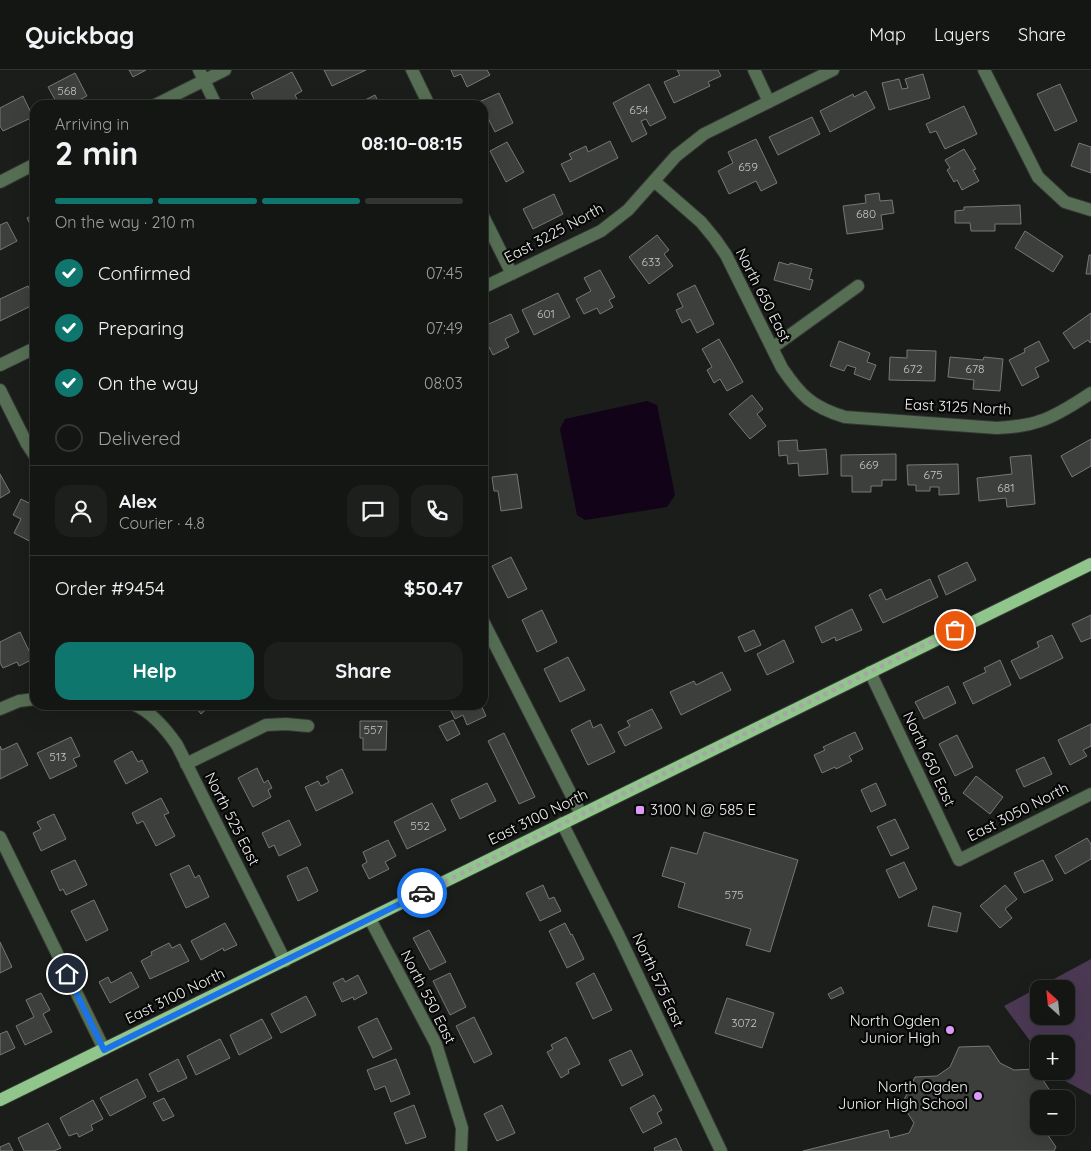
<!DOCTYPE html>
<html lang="en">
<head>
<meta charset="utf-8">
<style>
	body { margin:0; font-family:Quicksand,sans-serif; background:#1d1f1c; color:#f1f3f6; height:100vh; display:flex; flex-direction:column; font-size:19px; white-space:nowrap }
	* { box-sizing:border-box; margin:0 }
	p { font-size:16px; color:#9d9fa0 }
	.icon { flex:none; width:28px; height:28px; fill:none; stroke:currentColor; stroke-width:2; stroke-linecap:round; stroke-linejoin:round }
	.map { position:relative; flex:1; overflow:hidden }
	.panel { position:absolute; left:30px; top:30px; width:458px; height:610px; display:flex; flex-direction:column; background:#141613; border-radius:15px; box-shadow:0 5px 20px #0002,0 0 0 1px #333533 }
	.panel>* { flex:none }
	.needle { width:32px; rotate:333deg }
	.tools { position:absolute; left:1030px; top:910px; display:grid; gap:10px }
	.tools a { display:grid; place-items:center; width:45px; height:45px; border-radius:10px; background:#141613; box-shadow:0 5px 20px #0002,0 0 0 1px #333533; font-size:25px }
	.pin { position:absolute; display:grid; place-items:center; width:42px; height:42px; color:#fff; margin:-21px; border:2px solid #fff; border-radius:50%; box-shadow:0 1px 5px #0007 }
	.courier { position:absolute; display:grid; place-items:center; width:50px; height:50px; margin:-25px; border:4px solid #1a73e8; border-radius:50%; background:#fff; color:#222; box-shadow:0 1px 6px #0007 }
	.head em { font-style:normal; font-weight:700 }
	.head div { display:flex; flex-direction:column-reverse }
	.head { display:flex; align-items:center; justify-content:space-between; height:85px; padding:0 25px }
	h1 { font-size:32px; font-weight:700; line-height:38px }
	.bar { display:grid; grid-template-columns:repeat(4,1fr); gap:8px 5px; align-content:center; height:60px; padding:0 25px }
	.bar i { height:6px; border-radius:4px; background:#333533 }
	.bar .selected { background:#0f766e }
	.bar p { grid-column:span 4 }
	.line { display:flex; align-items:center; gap:12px; padding:0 25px; border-top:1px solid #333533 }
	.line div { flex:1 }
	.round { display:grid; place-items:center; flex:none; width:52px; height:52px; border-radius:15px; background:#1d1f1c }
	ol { padding:0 25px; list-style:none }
	li { display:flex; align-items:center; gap:15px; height:55px }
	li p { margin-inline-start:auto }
	li .icon { padding:5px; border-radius:50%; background:#0f766e; color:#fff; stroke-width:4 }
	li:last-child { color:#9d9fa0 }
	li i { width:28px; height:28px; border:2px solid #333533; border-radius:50% }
	.button { display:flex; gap:10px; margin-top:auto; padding:10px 25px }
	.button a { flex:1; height:58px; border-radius:15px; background:#0f766e; color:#fff; font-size:20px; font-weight:700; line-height:58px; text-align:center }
	.button a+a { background:#1d1f1c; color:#f1f3f6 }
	header { display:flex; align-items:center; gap:30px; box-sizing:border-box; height:70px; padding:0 25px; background:#141613; border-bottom:1px solid #333533 }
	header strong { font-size:24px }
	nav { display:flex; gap:28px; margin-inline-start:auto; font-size:18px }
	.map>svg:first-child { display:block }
</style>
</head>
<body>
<header>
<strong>Quickbag</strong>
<nav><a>Map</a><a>Layers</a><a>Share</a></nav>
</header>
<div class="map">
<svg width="1091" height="1081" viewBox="0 0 1091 1081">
	<rect width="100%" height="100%" fill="#1a1d19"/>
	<path fill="#4b3954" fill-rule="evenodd" d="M 1091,889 L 1091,1025 L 1056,1006 L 1052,1001 L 1066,1001 L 1066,974 L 1039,974 L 1039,983 L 1004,936 ZM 1039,919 L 1066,919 L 1066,946 L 1039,946 Z"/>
	<path fill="#120319" d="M 647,331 L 657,335 L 675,425 L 667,437 L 585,450 L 577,445 L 560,359 L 565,349 Z"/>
	<path fill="#3c3f3b" stroke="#757975" d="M 129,0 L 146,0 L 133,7 Z
		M 324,0 L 366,0 L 332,16 Z
		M 451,0 L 487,0 L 490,5 L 467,17 L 461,4 L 454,7 Z
		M 677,0 L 718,0 L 721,6 L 708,12 L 710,16 L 674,33 L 664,12 L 680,5 Z
		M 292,2 L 302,21 L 295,25 L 298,31 L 289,35 L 257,35 L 251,23 Z
		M 75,3 L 87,26 L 69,35 L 58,35 L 48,17 Z
		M 923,4 L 930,28 L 889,40 L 882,13 L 899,9 L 902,19 L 908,18 L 905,9 Z
		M 649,14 L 666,48 L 650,56 L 646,49 L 641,51 L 647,64 L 632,72 L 613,33 Z
		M 1060,14 L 1077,51 L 1055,61 L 1037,24 Z
		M 866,21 L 875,38 L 830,62 L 820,41 L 853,24 L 854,27 Z
		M 499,23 L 513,53 L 495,62 L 488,48 L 482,51 L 482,35 L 472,35 Z
		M 375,25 L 380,35 L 360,35 L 359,33 Z
		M 23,26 L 33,47 L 3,61 L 0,56 L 0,38 Z
		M 964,36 L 977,64 L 945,79 L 936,61 L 930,63 L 926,54 Z
		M 812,47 L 820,64 L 778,85 L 769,67 Z
		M 756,69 L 777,113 L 761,121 L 756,111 L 729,124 L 718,101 L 733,93 L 728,82 Z
		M 610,71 L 618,88 L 570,112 L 561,94 L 572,89 L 569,84 L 586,76 L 588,82 Z
		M 507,72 L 524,102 L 506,112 L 490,81 Z
		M 1079,73 L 1091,77 L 1091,103 L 1071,96 Z
		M 964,79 L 976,99 L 973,100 L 979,111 L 962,120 L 957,110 L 954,112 L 947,100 L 950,98 L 945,90 Z
		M 879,123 L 880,131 L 892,130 L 894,143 L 881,145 L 883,159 L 847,164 L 843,136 L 866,133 L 865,125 Z
		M 554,124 L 563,144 L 533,159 L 523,139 Z
		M 1020,135 L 1021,154 L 995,154 L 995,161 L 971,161 L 970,153 L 955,153 L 955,141 L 964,140 L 964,137 Z
		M 35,144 L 35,164 L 27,148 Z
		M 7,152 L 17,171 L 0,180 L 0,155 Z
		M 1025,161 L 1063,186 L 1053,202 L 1015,178 Z
		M 657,165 L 669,180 L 664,184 L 673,196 L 649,214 L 629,187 Z
		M 1089,185 L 1091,185 L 1091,204 L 1086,204 Z
		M 779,192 L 789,195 L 790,193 L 812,199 L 809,209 L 813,210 L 810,220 L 774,210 Z
		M 600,200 L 615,227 L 609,230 L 613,237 L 600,244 L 597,238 L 584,244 L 576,229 L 591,221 L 584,208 Z
		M 695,215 L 714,254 L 697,263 L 690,249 L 682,253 L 676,240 L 683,237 L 677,224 Z
		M 28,216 L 35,230 L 35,234 L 0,251 L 0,229 Z
		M 558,223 L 570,247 L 534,265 L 522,240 Z
		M 1091,243 L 1091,272 L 1090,273 L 1088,270 L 1074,279 L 1063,263 Z
		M 511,244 L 519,262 L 505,269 L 509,277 L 493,285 L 489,277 L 484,279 L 482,277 L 482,257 Z
		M 719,269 L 743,312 L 727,321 L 720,309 L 714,313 L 707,300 L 712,297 L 702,279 Z
		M 839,271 L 870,283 L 867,292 L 876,295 L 870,310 L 854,304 L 856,298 L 847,295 L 844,301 L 830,296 Z
		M 1039,271 L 1049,291 L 1035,298 L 1039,307 L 1022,316 L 1009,290 L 1025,282 L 1024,279 Z
		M 907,280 L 936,281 L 935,311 L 889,310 L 890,287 L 907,288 Z
		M 950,287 L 983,290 L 984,287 L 1003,289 L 1000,321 L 973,319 L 974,310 L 948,307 Z
		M 752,325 L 763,339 L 757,344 L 766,356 L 750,369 L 729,344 Z
		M 1091,369 L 1091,396 L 1072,407 L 1061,386 Z
		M 797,370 L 798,381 L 826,379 L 828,404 L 799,406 L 798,393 L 788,394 L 787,385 L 779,386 L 778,371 Z
		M 896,384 L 896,410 L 882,410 L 882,416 L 871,416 L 871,422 L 852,422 L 852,406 L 841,406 L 841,385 Z
		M 1031,385 L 1035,434 L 1007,437 L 1006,428 L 979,431 L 977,408 L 1012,404 L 1010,387 Z
		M 958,394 L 959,424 L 939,425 L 939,417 L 930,417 L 930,421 L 916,421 L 916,415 L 908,415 L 907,395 Z
		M 0,404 L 10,422 L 0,428 Z
		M 517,404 L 522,438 L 501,441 L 498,421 L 494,421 L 492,407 Z
		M 21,429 L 35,436 L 35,474 L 14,463 L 21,449 L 13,445 Z
		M 511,487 L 527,519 L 508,528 L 492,496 Z
		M 967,492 L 976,510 L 946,525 L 938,506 Z
		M 930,509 L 938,527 L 883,553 L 869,525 L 881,519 L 886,530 Z
		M 852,539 L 862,560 L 836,571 L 835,567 L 822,573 L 815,557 Z
		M 542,540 L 557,572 L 537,582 L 522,550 Z
		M 1091,545 L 1091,568 L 1081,572 L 1072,554 Z
		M 754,560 L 761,575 L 745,582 L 738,567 Z
		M 20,562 L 33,589 L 19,596 L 17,592 L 3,598 L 0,593 L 0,572 Z
		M 1052,565 L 1063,588 L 1020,609 L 1011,591 L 1039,577 L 1037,572 Z
		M 784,570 L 794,592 L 767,605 L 757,584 Z
		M 568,587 L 585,620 L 560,632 L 544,599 Z
		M 1000,590 L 1011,615 L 973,634 L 963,613 L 986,602 L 984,598 Z
		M 722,602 L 731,620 L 681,645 L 670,622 L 694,611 L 696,615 Z
		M 948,616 L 956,633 L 924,649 L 915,632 Z
		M 194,635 L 211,635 L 201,644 Z
		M 448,635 L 481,635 L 486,646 L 467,655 L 463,645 L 455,649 Z
		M 652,639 L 662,658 L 625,676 L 618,662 L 630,656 L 627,651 Z
		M 453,650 L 460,664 L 447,671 L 439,656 Z
		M 590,650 L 593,658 L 601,654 L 615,682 L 588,695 L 571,660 Z
		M 360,651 L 387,651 L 386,680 L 363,680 L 363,668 L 360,668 Z
		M 1091,654 L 1091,676 L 1083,680 L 1087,686 L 1070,695 L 1058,670 Z
		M 855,662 L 863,679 L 849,686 L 852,691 L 836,699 L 835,697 L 822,703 L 814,685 L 825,680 L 823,677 Z
		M 504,663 L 535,727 L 519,734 L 488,671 Z
		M 957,665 L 973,697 L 955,706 L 939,674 Z
		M 71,667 L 80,686 L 73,689 L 77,696 L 50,709 L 37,683 Z
		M 17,673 L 28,695 L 0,709 L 0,676 L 2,680 Z
		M 132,681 L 138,692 L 142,690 L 148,702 L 126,714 L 114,691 Z
		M 1044,687 L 1052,704 L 1024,717 L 1016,700 Z
		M 257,698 L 264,713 L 268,710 L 272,718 L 268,720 L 271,727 L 253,737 L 238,708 Z
		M 342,699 L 353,723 L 316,741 L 305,717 L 318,711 L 321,716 L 329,712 L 326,707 Z
		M 976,706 L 1003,727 L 990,744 L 963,723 Z
		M 487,713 L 496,731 L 460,749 L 451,730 Z
		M 876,713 L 886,735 L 871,742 L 861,720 Z
		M 161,728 L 169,743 L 164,745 L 175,766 L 156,776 L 143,751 L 137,754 L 132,743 Z
		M 432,733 L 446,760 L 407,779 L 394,752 Z
		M 54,744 L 66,769 L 41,781 L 33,763 L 41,759 L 37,752 Z
		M 895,749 L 909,778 L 891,786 L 877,757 Z
		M 289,750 L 301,775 L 279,786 L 274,775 L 269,778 L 262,763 Z
		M 704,762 L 798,790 L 770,882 L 746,875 L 751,859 L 678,837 L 685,813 L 662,806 L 671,777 L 697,784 Z
		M 1087,768 L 1091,774 L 1091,789 L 1065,804 L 1055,786 Z
		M 388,770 L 396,786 L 385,792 L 389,799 L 369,809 L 362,795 L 367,792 L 363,782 Z
		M 75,790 L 87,815 L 66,825 L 63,819 L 60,821 L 51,801 Z
		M 1043,790 L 1053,810 L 1024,823 L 1014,803 Z
		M 904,792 L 917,819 L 899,828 L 886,800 Z
		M 189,795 L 195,808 L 199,805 L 209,827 L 186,838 L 170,804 Z
		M 307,797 L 318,821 L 298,831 L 287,806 Z
		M 543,815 L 549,829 L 554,827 L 561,841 L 540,851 L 526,823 Z
		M 1005,815 L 1017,829 L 1005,839 L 1012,848 L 1000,858 L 980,836 Z
		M 94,830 L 108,860 L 86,871 L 71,841 Z
		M 933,836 L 961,843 L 957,862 L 928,856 Z
		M 225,853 L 237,875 L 224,881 L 223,878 L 201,890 L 191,871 Z
		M 565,853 L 571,865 L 572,864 L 584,889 L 567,898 L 549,861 Z
		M 429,860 L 446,892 L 430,900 L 413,868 Z
		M 0,872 L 12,897 L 0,903 Z
		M 169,873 L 172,878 L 180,874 L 189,891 L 150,909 L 141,891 L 152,885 L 151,882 Z
		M 131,902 L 139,917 L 110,933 L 99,912 L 108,907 L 111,913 Z
		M 450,903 L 466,937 L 450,945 L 433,911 Z
		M 594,903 L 612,940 L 593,949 L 576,913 Z
		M 358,905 L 367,923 L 354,930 L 353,927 L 342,932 L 333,913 L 343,908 L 345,912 Z
		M 841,917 L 844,923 L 831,929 L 828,924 Z
		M 41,923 L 50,940 L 43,944 L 52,962 L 25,975 L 16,956 L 34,947 L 26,930 Z
		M 306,926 L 316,945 L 281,963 L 271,944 Z
		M 727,928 L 774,943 L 762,978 L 715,963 Z
		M 474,947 L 492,984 L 474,993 L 456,956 Z
		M 377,948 L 392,979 L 373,988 L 358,957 Z
		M 262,949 L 272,968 L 239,985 L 230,965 Z
		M 7,961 L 15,978 L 0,985 L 0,964 Z
		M 566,967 L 580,994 L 568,1000 L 569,1003 L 561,1008 L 547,982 L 553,979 L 551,975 Z
		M 220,969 L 230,988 L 196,1005 L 187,986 Z
		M 989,976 L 1000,993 L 1014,1000 L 1036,999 L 1052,1024 L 1050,1029 L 1039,1029 L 1039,1056 L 1043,1056 L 1043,1058 L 1056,1077 L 1054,1081 L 803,1081 L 888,1060 L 890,1068 L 909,1063 L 914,1053 L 902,1034 L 915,1007 L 937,1006 L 950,997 L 959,977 Z
		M 631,980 L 643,1005 L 622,1016 L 609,990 Z
		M 178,989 L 187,1008 L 158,1022 L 149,1004 Z
		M 396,989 L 410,1024 L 391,1032 L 385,1016 L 375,1020 L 367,1000 Z
		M 137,1009 L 146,1027 L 110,1046 L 100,1028 Z
		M 654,1025 L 662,1040 L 657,1043 L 662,1053 L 643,1063 L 630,1038 Z
		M 164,1028 L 174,1046 L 163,1051 L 153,1033 Z
		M 93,1030 L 103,1049 L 91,1055 L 93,1060 L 79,1067 L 77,1063 L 69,1066 L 60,1048 Z
		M 414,1035 L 426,1067 L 406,1074 L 394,1043 Z
		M 502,1035 L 515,1063 L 497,1071 L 484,1044 Z
		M 48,1053 L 61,1078 L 54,1081 L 24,1081 L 18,1068 Z
		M 676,1068 L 682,1081 L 655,1081 L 654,1078 Z
		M 9,1073 L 13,1081 L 0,1081 L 0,1077 Z"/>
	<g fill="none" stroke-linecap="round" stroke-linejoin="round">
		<defs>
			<path id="minor" d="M 199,0 L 216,35
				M 412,0 L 429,35
				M 754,0 L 769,32
				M 984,0 L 1038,107 L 1065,132 L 1091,140
				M 155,35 L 225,0
				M 654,111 L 701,152 L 715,169 L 726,185 L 782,298 C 801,326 812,337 845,347 L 997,358 C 1012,357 1026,356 1040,351 C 1056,346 1076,333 1091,323
				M 0,112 L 35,94
				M 482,144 L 512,204
				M 482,218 L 601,161 L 628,140 L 676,86 L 704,64 L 833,0
				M 772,278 L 858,216
				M 0,295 L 35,278
				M 0,320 L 27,374 L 35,386
				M 482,549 L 581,744
				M 870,602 L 959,790 L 1091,724
				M 135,635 C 153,643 166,659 177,675 L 285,891
				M 0,639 L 19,631 L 35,629
				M 186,694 L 266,655 L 286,654 L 308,656
				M 562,753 L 619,866 L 721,1081
				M 0,767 L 104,979
				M 370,849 L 436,974 L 462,1058 L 461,1081"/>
			<path id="major" d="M 0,1030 L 1091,494"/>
		</defs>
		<use href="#minor" stroke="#343733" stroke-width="14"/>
		<use href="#major" stroke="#343733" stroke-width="14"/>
		<use href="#minor" stroke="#566f54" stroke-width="12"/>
		<use href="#major" stroke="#90c58b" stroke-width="12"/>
	</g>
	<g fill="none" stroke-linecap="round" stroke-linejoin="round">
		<path stroke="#a5a7a5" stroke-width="5" stroke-dasharray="0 9" d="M 422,823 L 955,560"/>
		<path stroke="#1a73e8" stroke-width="6" d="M 67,904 L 104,980 L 422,823"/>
	</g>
	<g fill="#da9af6" stroke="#060706" stroke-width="2">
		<rect x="635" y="735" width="10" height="10" rx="2.5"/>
		<circle cx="950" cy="960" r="5"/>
		<circle cx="978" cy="1026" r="5"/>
	</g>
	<g text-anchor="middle" stroke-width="4.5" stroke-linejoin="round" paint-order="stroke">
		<g font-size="12" fill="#c3c5c3">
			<text x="67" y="25">568</text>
			<text x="639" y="44">654</text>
			<text x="748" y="101">659</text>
			<text x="866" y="148">680</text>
			<text x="651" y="196">633</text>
			<text x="546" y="248">601</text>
			<text x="913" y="303">672</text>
			<text x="975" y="303">678</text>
			<text x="869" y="399">669</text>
			<text x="933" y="409">675</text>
			<text x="1006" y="422">681</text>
			<text x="373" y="664">557</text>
			<text x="58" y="691">513</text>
			<text x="420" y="760">552</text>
			<text x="734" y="829">575</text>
			<text x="744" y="957">3072</text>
		</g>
		<g font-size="15" fill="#f0f2f0" stroke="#060706">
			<text transform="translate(554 163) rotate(-28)" y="5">East 3225 North</text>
			<text transform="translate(763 225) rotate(63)" y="5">North 650 East</text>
			<text transform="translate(958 337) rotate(3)" y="5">East 3125 North</text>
			<text transform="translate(929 689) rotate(65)" y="5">North 650 East</text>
			<text transform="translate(1018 742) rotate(-27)" y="5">East 3050 North</text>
			<text transform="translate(538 747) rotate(-26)" y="5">East 3100 North</text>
			<text transform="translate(232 749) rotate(63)" y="5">North 525 East</text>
			<text transform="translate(658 910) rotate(65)" y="5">North 575 East</text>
			<text transform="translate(175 926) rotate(-26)" y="5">East 3100 North</text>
			<text transform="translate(428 927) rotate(63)" y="5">North 550 East</text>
		</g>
		<g font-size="15" fill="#f0f2f0" stroke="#060706" text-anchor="end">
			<text x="650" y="745" text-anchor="start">3100 N @ 585 E</text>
			<text x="940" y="956">North Ogden<tspan x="940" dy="17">Junior High</tspan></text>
			<text x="968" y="1022">North Ogden<tspan x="968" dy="17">Junior High School</tspan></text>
		</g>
	</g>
</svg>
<div class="tools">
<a><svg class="needle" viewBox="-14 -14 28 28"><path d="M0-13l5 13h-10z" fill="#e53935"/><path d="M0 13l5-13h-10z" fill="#9d9fa0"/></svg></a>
<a>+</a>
<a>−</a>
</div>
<div class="pin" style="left:955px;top:560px;background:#ea580c"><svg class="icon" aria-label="bag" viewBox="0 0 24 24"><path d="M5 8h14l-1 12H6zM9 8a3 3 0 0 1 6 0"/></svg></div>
<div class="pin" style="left:67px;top:904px;background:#1f2937"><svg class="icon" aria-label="home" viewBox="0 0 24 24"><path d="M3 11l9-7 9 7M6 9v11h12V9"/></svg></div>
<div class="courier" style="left:422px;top:823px"><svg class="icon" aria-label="car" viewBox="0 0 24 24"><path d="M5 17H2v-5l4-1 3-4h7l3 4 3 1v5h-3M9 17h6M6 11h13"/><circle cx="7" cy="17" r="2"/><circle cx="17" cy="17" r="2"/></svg></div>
<section class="panel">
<div class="head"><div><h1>2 min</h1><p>Arriving in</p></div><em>08:10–08:15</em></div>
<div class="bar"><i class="selected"></i><i class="selected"></i><i class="selected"></i><i></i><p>On the way · 210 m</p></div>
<ol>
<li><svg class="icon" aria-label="check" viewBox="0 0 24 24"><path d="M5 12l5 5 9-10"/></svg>Confirmed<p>07:45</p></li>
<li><svg class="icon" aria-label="check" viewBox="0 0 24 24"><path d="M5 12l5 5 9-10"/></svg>Preparing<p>07:49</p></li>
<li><svg class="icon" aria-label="check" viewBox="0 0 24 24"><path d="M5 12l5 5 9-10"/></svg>On the way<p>08:03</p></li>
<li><i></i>Delivered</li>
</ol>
<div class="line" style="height:90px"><a class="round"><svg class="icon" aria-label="person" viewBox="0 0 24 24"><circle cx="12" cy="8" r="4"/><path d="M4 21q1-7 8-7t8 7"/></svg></a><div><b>Alex</b><p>Courier · 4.8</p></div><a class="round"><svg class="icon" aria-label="chat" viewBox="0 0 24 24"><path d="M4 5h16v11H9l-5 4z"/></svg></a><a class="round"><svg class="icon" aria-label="phone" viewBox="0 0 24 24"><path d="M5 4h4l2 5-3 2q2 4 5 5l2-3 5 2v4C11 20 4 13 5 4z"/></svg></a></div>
<div class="line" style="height:65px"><div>Order #9454</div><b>$50.47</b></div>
<div class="button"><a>Help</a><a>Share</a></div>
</section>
</div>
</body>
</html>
